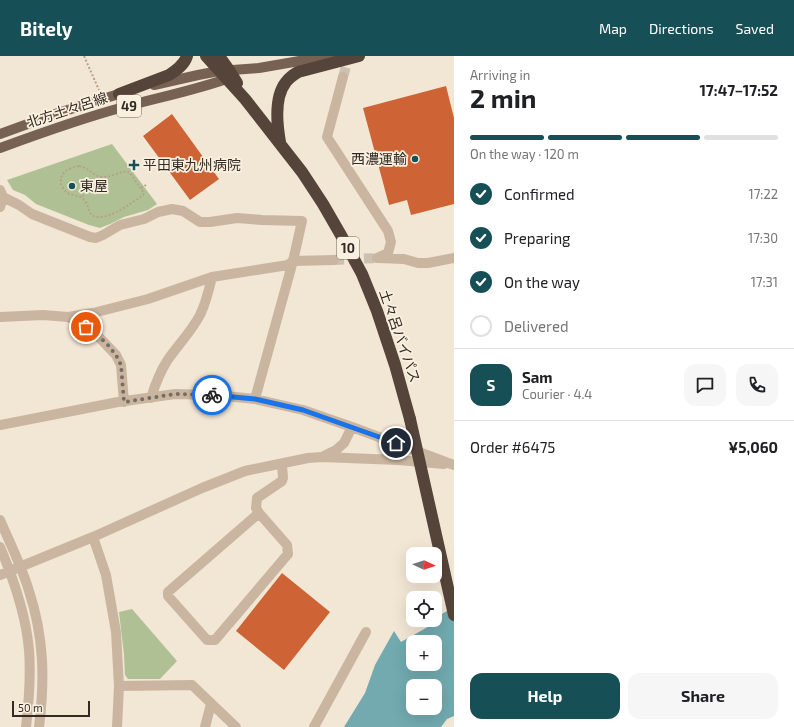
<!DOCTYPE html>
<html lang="en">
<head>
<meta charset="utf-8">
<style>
	body { margin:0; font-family:"Exo 2","Noto Sans JP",sans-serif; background:#f6f6f6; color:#202124; height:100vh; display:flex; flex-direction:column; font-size:15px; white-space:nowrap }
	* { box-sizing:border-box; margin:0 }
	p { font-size:13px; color:#757577 }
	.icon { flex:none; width:22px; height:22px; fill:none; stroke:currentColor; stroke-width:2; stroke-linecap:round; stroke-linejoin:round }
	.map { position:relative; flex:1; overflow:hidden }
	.details { display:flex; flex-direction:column; background:#fff; width:340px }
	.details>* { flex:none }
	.needle { width:26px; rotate:93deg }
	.tools { position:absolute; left:406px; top:491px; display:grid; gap:8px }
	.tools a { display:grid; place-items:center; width:36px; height:36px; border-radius:8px; background:#fff; box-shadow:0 4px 16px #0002; font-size:20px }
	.scale { position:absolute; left:12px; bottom:10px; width:78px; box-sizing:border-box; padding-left:4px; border:2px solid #332a24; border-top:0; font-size:11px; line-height:14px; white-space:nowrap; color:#332a24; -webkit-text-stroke:3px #faf0e0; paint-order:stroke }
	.pin { position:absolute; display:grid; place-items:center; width:34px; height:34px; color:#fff; margin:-17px; border:2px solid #fff; border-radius:50%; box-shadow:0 1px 4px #0007 }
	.courier { position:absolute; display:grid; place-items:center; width:40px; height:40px; margin:-20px; border:3px solid #1a73e8; border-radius:50%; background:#fff; color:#222; box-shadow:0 1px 5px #0007 }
	.headline em { font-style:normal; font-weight:700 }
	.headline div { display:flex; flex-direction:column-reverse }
	.headline { display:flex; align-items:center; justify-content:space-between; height:68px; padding:0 16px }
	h1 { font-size:26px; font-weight:700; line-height:30px }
	.bar { display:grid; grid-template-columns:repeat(4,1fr); gap:6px 4px; align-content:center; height:48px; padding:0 16px }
	.bar i { height:5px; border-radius:3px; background:#e0e0e0 }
	.bar .selected { background:#174f57 }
	.bar p { grid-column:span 4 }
	.line { display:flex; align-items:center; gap:10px; padding:0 16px; border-top:1px solid #e0e0e0 }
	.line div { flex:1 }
	.round { display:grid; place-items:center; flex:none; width:42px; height:42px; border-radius:12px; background:#f6f6f6 }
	ol { padding:0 16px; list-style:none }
	li { display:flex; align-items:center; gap:12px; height:44px }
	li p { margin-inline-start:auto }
	li .icon { padding:4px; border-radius:50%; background:#174f57; color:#fff; stroke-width:4 }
	li:last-child { color:#757577 }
	li i { width:22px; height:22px; border:2px solid #e0e0e0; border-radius:50% }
	.action { display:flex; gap:8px; margin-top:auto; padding:8px 16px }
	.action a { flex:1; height:46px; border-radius:12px; background:#174f57; color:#fff; font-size:16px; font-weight:700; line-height:46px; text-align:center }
	.action a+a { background:#f6f6f6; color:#202124 }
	header { display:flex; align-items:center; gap:24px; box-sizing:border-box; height:56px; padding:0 20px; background:#174f57; color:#fff }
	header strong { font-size:19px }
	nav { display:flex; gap:22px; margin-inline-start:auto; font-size:14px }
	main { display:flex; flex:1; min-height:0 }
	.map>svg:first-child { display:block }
</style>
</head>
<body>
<header>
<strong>Bitely</strong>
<nav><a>Map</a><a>Directions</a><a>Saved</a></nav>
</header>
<main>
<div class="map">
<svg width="454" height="671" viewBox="0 0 454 671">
	<rect width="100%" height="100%" fill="#f2e6d4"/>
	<path fill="#afc194" d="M 112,88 L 157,148 L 148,154 L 124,161 L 110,168 L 100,172 L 89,169 L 36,148 L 25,139 L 13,134 L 7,124 Z
		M 132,553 L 177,605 L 160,623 L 128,623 L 125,619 L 124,599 L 119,556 Z"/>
	<path fill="#72aab0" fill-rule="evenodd" d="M 454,551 L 454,660 L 447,663 L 441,671 L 344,671 L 365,637 L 375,609 L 394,575 L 401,586 L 426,572 L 440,559 ZM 413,586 L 435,586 L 435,608 L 413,608 ZM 413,630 L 435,630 L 435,652 L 413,652 Z"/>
	<path fill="#ce6436" d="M 446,30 L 454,62 L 454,148 L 411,159 L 407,144 L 389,149 L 363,52 Z
		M 172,58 L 219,123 L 190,144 L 143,80 Z
		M 282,517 L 330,556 L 284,614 L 236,575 Z"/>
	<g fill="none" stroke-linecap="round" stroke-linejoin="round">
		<path stroke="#ccc0b1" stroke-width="10" stroke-dasharray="10 5" stroke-linecap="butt" d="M 343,21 L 349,0
			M 334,204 L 377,202"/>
		<path stroke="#b6a08a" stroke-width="2" stroke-dasharray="2 2" stroke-linecap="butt" d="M 84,0 L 99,34
			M 79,110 C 88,111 93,120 102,121 C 110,122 119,116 127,115 L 130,117 L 144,137 L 143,139 C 132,147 111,162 98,161 C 87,160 90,151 85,145 C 81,139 71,140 66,136 C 64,134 62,130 61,128 C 59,116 69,112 79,110 Z
			M 141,132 L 146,129
			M 82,135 L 83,143"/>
		<path stroke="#cab6a0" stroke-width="10" d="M 343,21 L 327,81 L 388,175 L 391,186 L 388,197 L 377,202
			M 0,134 L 3,141 L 19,149 L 32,158 L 90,181 L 96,182 L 103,179 L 120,169 L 144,163 L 158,156 L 172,153 L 183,155 L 200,166 L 210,166 L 237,162 L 262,164 L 302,165 L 293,205 L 255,343
			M 0,151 L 3,141
			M 379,202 L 404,203 L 418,207 L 428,207 L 454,202
			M 0,261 L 43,259 L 68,261 L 93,257 L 148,243 L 212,221 L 288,209 L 293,205 L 334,204
			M 68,261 L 86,271 L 96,278 L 116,299 L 121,309 L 124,346
			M 151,342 C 155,329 160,316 167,305 C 178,289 191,276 200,259 C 206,247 209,234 212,221
			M 0,369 L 118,346 L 175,338 L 215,339 L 255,343 L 303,354 L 352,371 L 454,409
			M 322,401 L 398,404 L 444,408
			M 259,457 L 287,489 L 288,498 L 215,584 L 207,584 L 168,540 L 168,536 L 259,457 L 256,452 L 257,442 L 282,425 L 283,422 L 282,408
			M 0,464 C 10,487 22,511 29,535 C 44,581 45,623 39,671
			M 93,481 L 106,519 L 116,576 L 119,630 L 117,671
			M 0,491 C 14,524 26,559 29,594 C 31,620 29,645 26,671
			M 0,519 L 93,481 L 202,432 L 245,415 L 308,402 L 322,401 L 336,394 L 344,387 L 352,371
			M 119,630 L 192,629 L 236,671
			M 205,671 L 211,648
			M 314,671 L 366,576"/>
		<path stroke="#776153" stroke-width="10" d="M 154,29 L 198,19 L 219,15 L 259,12 L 322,1 L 336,0
			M 0,78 L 55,58 L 125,36
			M 0,92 C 41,77 82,62 124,51 C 160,41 197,34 232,21"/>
		<path stroke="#55443a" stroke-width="12" d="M 206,0 L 245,43 L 302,116 L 323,148 L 342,181 L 362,218 L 377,255 L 395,309 L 410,363
			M 219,0 L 229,14 L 237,27
			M 119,38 L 169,19 C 177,14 184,9 187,0
			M 280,86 C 277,69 274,41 286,26 C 289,22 293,19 298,16 L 359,0"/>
		<path stroke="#55443a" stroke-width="12" d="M 410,363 L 454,559"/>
	</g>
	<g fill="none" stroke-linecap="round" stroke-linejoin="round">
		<path stroke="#766c62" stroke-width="4" stroke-dasharray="0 7.2" d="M 86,271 L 96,278 L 107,288 L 116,299 L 121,309 L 124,346 L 175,338 L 212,339"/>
		<path stroke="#1a73e8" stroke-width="5" d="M 212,339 L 255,343 L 303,354 L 396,387"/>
	</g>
	<g fill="#174f57" stroke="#faf0e0" stroke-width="1.5">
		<circle cx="415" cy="103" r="4"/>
		<path d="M132 103h4v4h4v4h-4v4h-4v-4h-4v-4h4z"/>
		<circle cx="72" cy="130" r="4"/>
	</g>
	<g text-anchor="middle" stroke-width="3.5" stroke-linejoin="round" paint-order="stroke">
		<g fill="#faf0e0" stroke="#6f655c" stroke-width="1">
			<rect x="117" y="39" width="24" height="22" rx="3"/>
			<rect x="337" y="181" width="22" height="22" rx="3"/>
		</g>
		<g font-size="13" font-weight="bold" fill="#332a24">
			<text x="129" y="55">49</text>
			<text x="348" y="197">10</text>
		</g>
		<g font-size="14" fill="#332a24" stroke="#faf0e0">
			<text transform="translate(67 54) rotate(-18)" y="5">北方土々呂線</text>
			<text transform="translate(400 280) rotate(71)" y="5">土々呂バイパス</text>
		</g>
		<g font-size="14" fill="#332a24" stroke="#faf0e0" text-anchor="start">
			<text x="407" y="108" text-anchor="end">西濃運輸</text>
			<text x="143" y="114">平田東九州病院</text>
			<text x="80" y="135">東屋</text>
		</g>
	</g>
</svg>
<div class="tools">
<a><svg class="needle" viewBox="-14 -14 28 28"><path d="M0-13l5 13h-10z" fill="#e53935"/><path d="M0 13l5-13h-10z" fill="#757577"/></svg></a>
<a><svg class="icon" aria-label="locate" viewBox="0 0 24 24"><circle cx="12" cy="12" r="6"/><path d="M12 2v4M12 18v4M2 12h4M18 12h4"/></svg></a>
<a>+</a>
<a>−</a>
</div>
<div class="scale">50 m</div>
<div class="pin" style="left:86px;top:271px;background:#ea580c"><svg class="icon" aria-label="bag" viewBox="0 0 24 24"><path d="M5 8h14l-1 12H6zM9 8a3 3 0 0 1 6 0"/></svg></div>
<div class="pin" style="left:396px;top:387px;background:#1f2937"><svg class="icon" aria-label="home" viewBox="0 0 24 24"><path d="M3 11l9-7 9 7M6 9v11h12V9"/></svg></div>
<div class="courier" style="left:212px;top:339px"><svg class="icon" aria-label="bike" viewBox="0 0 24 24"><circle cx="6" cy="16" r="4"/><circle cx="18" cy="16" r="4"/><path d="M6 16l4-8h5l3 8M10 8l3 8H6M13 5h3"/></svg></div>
</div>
<section class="details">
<div class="headline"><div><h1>2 min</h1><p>Arriving in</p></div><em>17:47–17:52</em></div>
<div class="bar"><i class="selected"></i><i class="selected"></i><i class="selected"></i><i></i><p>On the way · 120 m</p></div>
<ol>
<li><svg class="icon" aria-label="check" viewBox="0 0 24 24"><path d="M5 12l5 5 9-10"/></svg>Confirmed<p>17:22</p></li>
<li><svg class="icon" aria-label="check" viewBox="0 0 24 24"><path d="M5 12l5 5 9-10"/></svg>Preparing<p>17:30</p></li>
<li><svg class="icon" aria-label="check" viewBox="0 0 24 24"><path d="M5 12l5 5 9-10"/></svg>On the way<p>17:31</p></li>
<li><i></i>Delivered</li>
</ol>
<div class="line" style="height:72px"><b class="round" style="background:#174f57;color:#fff">S</b><div><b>Sam</b><p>Courier · 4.4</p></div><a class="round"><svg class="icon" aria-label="chat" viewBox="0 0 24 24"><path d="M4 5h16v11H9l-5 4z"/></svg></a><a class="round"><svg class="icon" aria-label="phone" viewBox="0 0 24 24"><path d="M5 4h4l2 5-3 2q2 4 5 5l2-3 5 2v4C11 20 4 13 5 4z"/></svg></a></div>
<div class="line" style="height:52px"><div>Order #6475</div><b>¥5,060</b></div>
<div class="action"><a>Help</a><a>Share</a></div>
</section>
</main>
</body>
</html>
